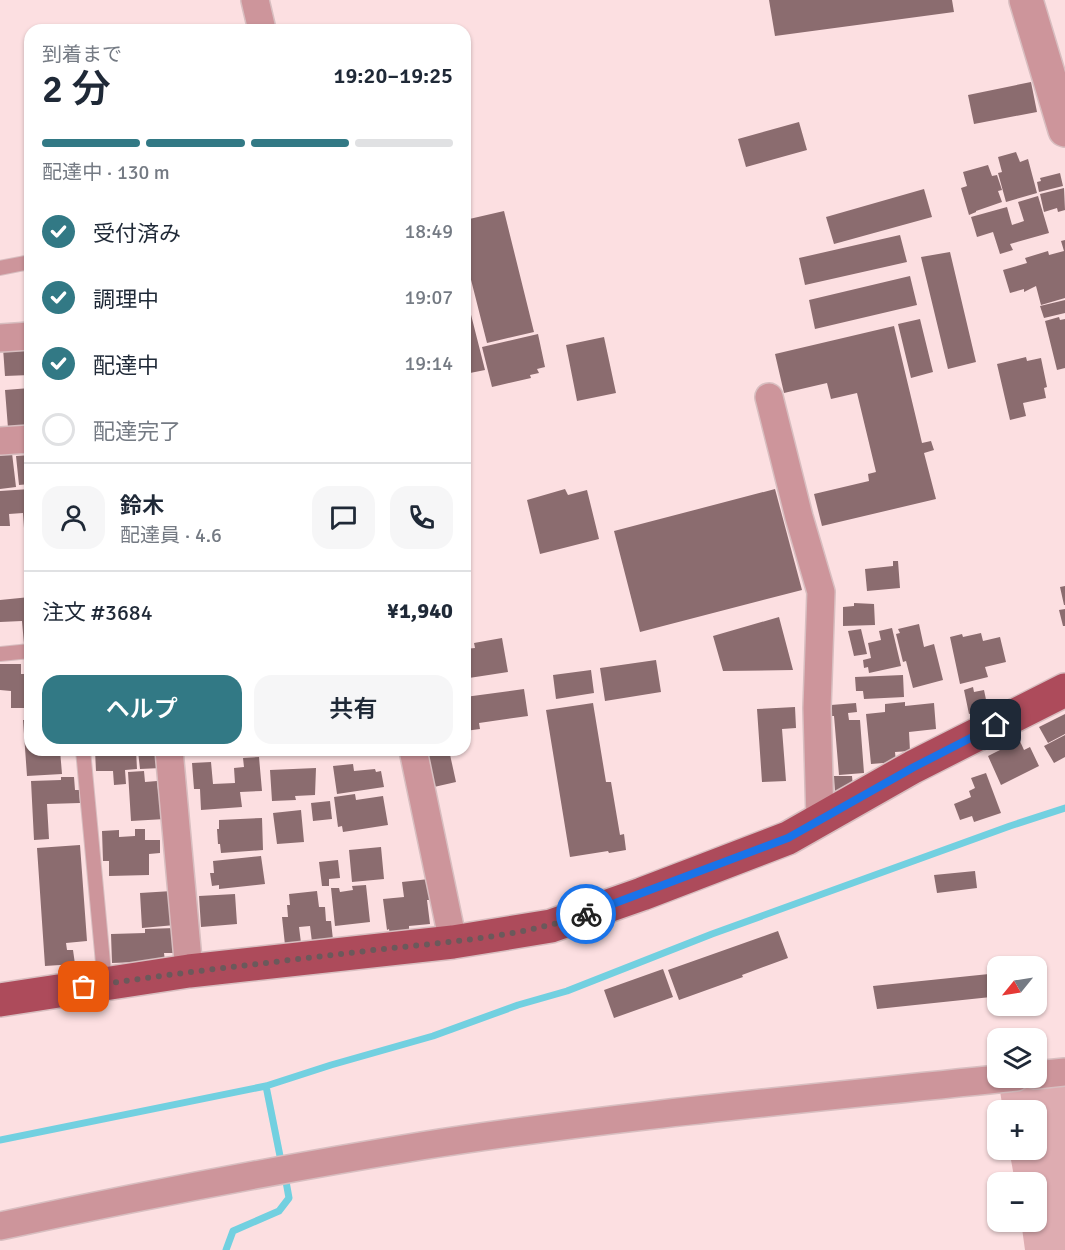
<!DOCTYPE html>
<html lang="ja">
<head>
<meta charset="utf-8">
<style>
	body { margin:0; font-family:Signika,"Noto Sans JP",sans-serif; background:#f6f6f7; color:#1f2937; height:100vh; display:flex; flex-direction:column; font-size:22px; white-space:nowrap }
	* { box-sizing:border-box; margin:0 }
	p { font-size:20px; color:#747a83 }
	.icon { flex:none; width:33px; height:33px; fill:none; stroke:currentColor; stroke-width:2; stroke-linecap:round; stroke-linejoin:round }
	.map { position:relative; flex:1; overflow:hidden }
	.sheet { position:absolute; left:24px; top:24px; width:447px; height:732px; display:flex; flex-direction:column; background:#fff; border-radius:18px; box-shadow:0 2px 4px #0004 }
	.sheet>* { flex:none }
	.needle { width:39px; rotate:240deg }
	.controls { position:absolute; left:987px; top:956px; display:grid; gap:12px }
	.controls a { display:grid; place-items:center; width:60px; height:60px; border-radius:12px; background:#fff; box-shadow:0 2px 4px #0004; font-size:30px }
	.pin { position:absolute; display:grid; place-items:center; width:51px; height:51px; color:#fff; margin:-26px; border-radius:12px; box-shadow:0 3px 9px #0006 }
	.courier { position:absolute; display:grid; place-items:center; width:60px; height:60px; margin:-30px; border:4px solid #1a73e8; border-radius:50%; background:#fff; color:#222; box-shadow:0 2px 8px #0007 }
	.head em { font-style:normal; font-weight:600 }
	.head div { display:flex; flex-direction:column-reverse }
	.head { display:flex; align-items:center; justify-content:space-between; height:102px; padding:0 18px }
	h1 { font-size:39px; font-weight:600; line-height:45px }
	.bar { display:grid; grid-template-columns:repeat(4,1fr); gap:9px 6px; align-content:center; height:72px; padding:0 18px }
	.bar i { height:8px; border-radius:4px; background:#e0e1e3 }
	.bar .active { background:#327985 }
	.bar p { grid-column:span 4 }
	.line { display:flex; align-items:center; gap:15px; padding:0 18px; border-top:2px solid #e0e1e3 }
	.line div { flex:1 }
	.round { display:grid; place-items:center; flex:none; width:63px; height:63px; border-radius:18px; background:#f6f6f7 }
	ol { padding:0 18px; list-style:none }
	li { display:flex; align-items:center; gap:18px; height:66px }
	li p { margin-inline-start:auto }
	li .icon { padding:6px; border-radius:50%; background:#327985; color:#fff; stroke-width:4 }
	li:last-child { color:#747a83 }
	li i { width:33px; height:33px; border:3px solid #e0e1e3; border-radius:50% }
	.primary-button { display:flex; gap:12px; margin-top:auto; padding:12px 18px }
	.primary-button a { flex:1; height:69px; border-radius:18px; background:#327985; color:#fff; font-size:24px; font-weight:600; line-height:69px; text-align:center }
	.primary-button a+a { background:#f6f6f7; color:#1f2937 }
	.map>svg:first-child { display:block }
</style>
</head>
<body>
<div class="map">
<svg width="1065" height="1250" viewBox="0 0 1065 1250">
	<rect width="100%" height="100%" fill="#fcdfe1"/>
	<path fill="#deacb1" d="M 1065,1083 L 1065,1250 L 1025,1250 L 1021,1221 L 1036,1221 L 1036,1182 L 1015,1182 L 1009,1149 L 1036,1149 L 1036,1110 L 1003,1110 L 1000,1091 Z"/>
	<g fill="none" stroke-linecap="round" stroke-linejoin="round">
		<path stroke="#72d0e0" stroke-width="7" d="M 266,1086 L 282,1166
			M 0,1140 L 266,1086 L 331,1065 L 433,1036 L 518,1005 L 567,991 L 712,934 L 1010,826 L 1065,808
			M 226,1250 L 233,1231 L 279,1211 L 289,1198 L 285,1176"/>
	</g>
	<path fill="#8b6c6f" d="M 769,0 L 952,0 L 954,12 L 775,36 Z
		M 1031,82 L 1037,112 L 974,124 L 968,95 Z
		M 799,122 L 807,150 L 746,167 L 738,139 Z
		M 1016,152 L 1020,162 L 1028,159 L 1037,193 L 1006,202 L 998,173 L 1002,172 L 998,157 Z
		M 988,165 L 992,176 L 997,175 L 1002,190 L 998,191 L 1002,202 L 976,211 L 976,212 L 969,215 L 961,188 L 967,186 L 963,172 Z
		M 1060,173 L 1063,186 L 1039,192 L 1037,182 L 1041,181 L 1040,178 Z
		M 1064,188 L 1065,210 L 1058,212 L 1057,208 L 1044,212 L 1040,194 Z
		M 924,189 L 932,217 L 834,244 L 826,217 Z
		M 1038,196 L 1049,233 L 1010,244 L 1013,250 L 1000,254 L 993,232 L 977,237 L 971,217 L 1007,207 L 1012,225 L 1024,221 L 1018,202 Z
		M 504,211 L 534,332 L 487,343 L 465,256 L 465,220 Z
		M 900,235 L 907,262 L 805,285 L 799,258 Z
		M 1065,240 L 1065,298 L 1041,305 L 1036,286 L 1024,292 L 1024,289 L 1010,293 L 1003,270 L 1027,263 L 1025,258 L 1048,251 L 1049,255 L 1064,251 L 1061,241 Z
		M 950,252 L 976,362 L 948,369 L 921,257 Z
		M 910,276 L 917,305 L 815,329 L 809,300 Z
		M 465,291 L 485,370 L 465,374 Z
		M 1065,300 L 1065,313 L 1044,318 L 1040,306 Z
		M 1059,317 L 1060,320 L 1065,319 L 1065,368 L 1057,370 L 1045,321 Z
		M 920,319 L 933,372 L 911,378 L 898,324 Z
		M 894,326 L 922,443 L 931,441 L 934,450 L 924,453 L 936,499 L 822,526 L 814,494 L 869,481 L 868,474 L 876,472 L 857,393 L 831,399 L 827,383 L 784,393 L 775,354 Z
		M 538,334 L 545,367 L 537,369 L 539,373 L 530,375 L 531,378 L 492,387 L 482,347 Z
		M 604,337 L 616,393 L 577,401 L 566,345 Z
		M 26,347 L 30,375 L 5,376 L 3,348 Z
		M 1026,357 L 1027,361 L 1041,358 L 1047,387 L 1044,388 L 1046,398 L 1023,403 L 1026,416 L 1010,420 L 997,364 Z
		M 30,388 L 30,432 L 8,428 L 5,390 Z
		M 12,453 L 16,487 L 0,489 L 0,455 Z
		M 30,455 L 30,484 L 19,485 L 16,456 Z
		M 30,489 L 30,528 L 24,528 L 23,513 L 9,514 L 10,526 L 0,526 L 0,491 Z
		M 565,489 L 568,495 L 587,490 L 599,539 L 540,554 L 527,500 Z
		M 775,489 L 802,590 L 640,632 L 614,531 Z
		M 893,561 L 898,561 L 900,588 L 867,591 L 865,569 L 893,566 Z
		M 1065,586 L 1065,605 L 1064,605 L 1060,587 Z
		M 30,597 L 30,644 L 24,644 L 22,621 L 0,622 L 0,600 Z
		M 854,603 L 874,604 L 875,625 L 843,626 L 843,607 L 854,606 Z
		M 1065,609 L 1065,626 L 1063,626 L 1059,610 Z
		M 779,617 L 793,670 L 723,671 L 713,636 Z
		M 919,624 L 924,647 L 934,644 L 943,680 L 913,688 L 906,661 L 903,662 L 896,634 L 900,633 L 898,629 Z
		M 892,628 L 901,666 L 869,673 L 868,667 L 864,668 L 863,660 L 871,658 L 868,643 L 881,640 L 879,631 Z
		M 861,629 L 867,654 L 854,656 L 848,631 Z
		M 981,633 L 983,641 L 1000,637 L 1006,662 L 985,667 L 988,677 L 960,684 L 950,637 L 962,634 L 963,637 Z
		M 502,638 L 508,672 L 469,678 L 465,649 L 475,648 L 474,643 Z
		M 656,660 L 661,692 L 605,701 L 600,668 Z
		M 0,664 L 21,664 L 21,674 L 26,674 L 26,689 L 30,689 L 30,708 L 11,708 L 11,691 L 0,690 Z
		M 591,670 L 594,693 L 556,699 L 553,675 Z
		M 903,675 L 904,697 L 864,699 L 863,691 L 856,691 L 855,677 Z
		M 973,687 L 974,692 L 984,690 L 988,709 L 969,714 L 964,690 Z
		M 524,689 L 528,716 L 479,723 L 480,729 L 465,731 L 465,697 Z
		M 905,702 L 905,706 L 934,703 L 936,729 L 909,732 L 910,751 L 895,752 L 896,762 L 871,764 L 866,714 L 885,712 L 885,704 Z
		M 593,703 L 606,782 L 611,782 L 620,835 L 624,834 L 626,850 L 609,853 L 608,851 L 570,857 L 546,710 Z
		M 856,703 L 857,712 L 848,713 L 849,720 L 860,720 L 864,773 L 839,775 L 834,716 L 831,716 L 831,705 Z
		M 795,707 L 796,728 L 782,729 L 786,781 L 762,782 L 757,709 Z
		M 1065,714 L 1065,734 L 1048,743 L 1039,727 Z
		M 23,720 L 30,720 L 30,750 L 60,750 L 62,774 L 27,776 Z
		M 1065,735 L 1065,757 L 1054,763 L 1044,746 Z
		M 1018,737 L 1024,750 L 1030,747 L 1039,766 L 1001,785 L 988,756 L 1000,750 L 998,746 Z
		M 95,750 L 136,750 L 137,769 L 125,770 L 126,784 L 114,785 L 113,771 L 96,771 Z
		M 148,750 L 160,750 L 161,768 L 140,769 L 138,751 Z
		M 426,750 L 449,750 L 456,782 L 434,787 Z
		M 259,757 L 262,791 L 240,792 L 242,807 L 201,810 L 200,789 L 194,789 L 192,763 L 211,762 L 213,784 L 235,783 L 234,768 L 244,767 L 243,758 Z
		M 353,764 L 354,771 L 375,769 L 376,772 L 381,771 L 384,787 L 337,794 L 333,766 Z
		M 316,768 L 315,795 L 295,796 L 296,800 L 272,801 L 270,770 Z
		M 144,771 L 145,782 L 157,781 L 158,790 L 162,790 L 165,819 L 131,821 L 128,772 Z
		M 986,773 L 1001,813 L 974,822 L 972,816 L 960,820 L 954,804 L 971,797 L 969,791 L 975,788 L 971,778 Z
		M 834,776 L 852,776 L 853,787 L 835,793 Z
		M 61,777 L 74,777 L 75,790 L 79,790 L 80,803 L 47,804 L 49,839 L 34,840 L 31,781 L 61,780 Z
		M 355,794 L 356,800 L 383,796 L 388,825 L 343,832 L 342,826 L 338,827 L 334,797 Z
		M 330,801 L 332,819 L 313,821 L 311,803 Z
		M 301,810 L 304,842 L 277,844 L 273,813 Z
		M 262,818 L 263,850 L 221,853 L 220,844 L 218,844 L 217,829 L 219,829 L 219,820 Z
		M 135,829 L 145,829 L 145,840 L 160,840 L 160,853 L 149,854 L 149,875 L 109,876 L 109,861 L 103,861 L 102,831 L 119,830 L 119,837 L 135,836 Z
		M 80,845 L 87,941 L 66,943 L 67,950 L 73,950 L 75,964 L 45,966 L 37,848 Z
		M 381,847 L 384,879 L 352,882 L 349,850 Z
		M 261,856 L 265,884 L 219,889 L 219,885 L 212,886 L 210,873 L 214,873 L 213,861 Z
		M 338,860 L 340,878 L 329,879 L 329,886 L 322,886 L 319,862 Z
		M 975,871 L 977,888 L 937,893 L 934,875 Z
		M 429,879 L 432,900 L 427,900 L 430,924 L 409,926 L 409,932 L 390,935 L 389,929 L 387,930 L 383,899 L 404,897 L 402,882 Z
		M 366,885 L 370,922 L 335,926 L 331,888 L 339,888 L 340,892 L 353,890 L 352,886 Z
		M 172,891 L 175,925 L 142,928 L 140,893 Z
		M 317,891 L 319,907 L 325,907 L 326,921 L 331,921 L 333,940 L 312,942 L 310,926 L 299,927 L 301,943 L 285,945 L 282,917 L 288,917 L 287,905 L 290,905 L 289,894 Z
		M 235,894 L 237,924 L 201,927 L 199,896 Z
		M 175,928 L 176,953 L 164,953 L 165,961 L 112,963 L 111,934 L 145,933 L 145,929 Z
		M 778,931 L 788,958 L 742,975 L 743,977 L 679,1000 L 668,970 Z
		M 663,969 L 673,997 L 614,1018 L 604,990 Z
		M 989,974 L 991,997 L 877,1009 L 873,986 Z"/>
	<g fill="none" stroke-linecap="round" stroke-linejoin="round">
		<defs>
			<path id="service" d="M 0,268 L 30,262
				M 0,654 L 30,651
				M 83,750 L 105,984"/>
			<path id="minor" d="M 255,0 L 262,30
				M 0,338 L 30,336
				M 769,397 L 799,517 L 821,592 L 817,708 L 820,820
				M 0,441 L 30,439
				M 169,750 L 189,971
				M 413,750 L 453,942
				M 1036,1075 L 1065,1072
				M 0,1226 C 140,1196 280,1169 421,1146 C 618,1115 818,1098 1016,1077"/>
			<path id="tertiary" d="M 1026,0 L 1065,130"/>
			<path id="primary" d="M 0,1000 L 189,971 L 453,942 L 551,926 L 642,894 L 788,838 L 913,767 L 1065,690"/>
		</defs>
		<use href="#service" stroke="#d8bec0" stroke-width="16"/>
		<use href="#minor" stroke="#d8bec0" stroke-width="30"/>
		<use href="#tertiary" stroke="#d8bec0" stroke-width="36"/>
		<use href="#primary" stroke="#d8bec0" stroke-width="36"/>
		<use href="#service" stroke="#cd959b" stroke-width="14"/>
		<use href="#minor" stroke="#cd959b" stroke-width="27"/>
		<use href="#tertiary" stroke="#cd959b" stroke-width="33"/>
		<use href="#primary" stroke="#ad4b5b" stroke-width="33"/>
	</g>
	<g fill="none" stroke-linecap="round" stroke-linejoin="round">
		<path stroke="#6b595b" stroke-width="6" stroke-dasharray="0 10.8" d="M 84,987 C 180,972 277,962 374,950 C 445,942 518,938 586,914"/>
		<path stroke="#1a73e8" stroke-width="8" d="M 586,914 L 788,838 L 914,767 L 996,725"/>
	</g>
</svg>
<div class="controls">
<a><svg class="needle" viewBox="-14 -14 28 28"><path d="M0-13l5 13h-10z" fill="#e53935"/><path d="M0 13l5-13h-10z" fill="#747a83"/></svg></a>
<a><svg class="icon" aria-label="layers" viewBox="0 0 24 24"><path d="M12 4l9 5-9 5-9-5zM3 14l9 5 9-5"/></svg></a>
<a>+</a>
<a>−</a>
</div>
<div class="pin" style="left:84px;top:987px;background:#ea580c"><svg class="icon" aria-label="bag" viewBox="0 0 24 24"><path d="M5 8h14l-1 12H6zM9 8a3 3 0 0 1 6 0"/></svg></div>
<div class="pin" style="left:996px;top:725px;background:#1f2937"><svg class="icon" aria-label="home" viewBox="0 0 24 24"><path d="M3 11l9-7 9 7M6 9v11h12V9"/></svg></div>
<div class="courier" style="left:586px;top:914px"><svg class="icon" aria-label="bike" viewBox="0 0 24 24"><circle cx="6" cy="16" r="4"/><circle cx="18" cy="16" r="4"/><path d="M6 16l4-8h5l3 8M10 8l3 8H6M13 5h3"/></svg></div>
<section class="sheet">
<div class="head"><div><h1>2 分</h1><p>到着まで</p></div><em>19:20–19:25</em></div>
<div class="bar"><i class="active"></i><i class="active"></i><i class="active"></i><i></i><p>配達中 · 130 m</p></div>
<ol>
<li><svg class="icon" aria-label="check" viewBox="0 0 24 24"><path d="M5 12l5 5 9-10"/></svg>受付済み<p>18:49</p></li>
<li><svg class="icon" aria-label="check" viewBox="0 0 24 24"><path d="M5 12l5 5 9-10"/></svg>調理中<p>19:07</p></li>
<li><svg class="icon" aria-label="check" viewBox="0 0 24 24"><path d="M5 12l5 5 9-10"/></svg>配達中<p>19:14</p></li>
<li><i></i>配達完了</li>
</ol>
<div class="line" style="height:108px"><a class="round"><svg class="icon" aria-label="person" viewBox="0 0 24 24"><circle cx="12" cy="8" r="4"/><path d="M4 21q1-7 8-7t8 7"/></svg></a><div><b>鈴木</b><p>配達員 · 4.6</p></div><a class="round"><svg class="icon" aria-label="chat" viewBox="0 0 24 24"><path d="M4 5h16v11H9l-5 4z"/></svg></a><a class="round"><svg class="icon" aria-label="phone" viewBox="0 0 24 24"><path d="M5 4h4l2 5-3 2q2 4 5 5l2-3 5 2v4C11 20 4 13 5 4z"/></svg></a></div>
<div class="line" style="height:78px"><div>注文 #3684</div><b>¥1,940</b></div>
<div class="primary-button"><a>ヘルプ</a><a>共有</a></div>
</section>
</div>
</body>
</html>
